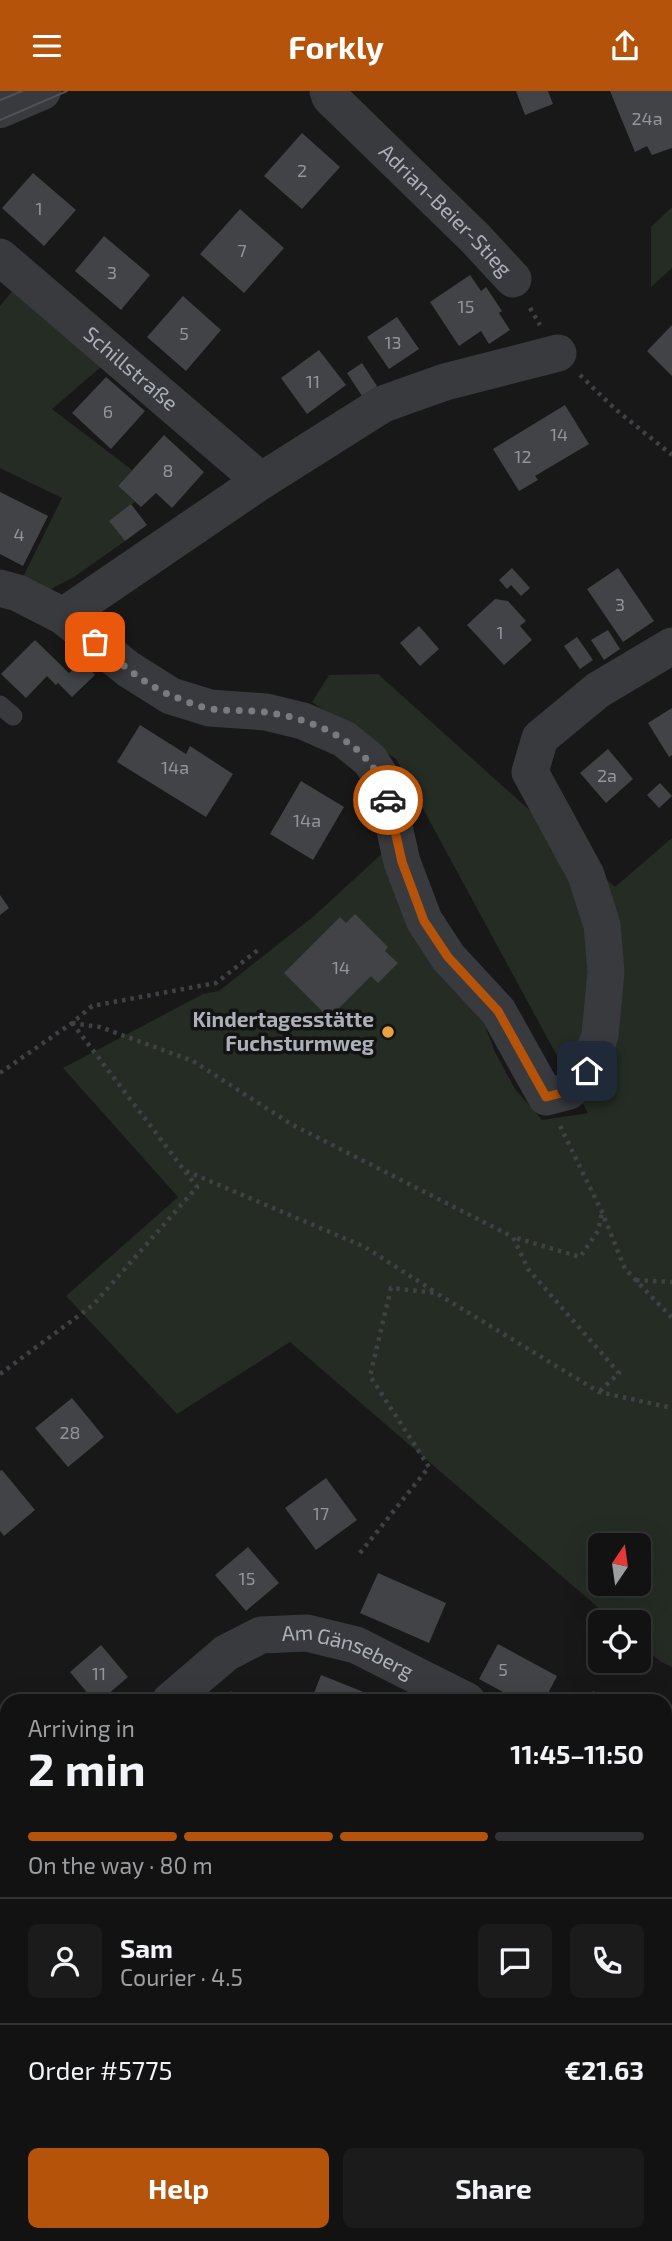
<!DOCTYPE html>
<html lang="en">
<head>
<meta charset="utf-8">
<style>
	body { margin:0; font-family:"Exo 2",sans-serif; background:#1b1b1c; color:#f1f3f6; height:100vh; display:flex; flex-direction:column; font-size:26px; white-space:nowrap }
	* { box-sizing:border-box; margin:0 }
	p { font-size:23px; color:#9c9ea0 }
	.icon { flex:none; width:38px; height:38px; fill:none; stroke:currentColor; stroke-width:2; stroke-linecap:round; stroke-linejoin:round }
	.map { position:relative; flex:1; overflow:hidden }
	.details { position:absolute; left:0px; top:1603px; width:672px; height:548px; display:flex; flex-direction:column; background:#121213; border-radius:21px 21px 0 0; box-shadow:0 7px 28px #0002,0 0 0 2px #313233 }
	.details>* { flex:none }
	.needle { width:46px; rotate:13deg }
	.controls { position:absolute; left:588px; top:1442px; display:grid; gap:14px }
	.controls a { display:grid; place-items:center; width:63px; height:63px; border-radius:10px; background:#121213; box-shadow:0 7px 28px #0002,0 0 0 2px #313233; font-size:35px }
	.pin { position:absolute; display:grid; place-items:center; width:60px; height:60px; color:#fff; margin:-30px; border-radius:14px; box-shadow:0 4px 10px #0006 }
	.courier { position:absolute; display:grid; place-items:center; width:70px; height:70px; margin:-35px; border:5px solid #b45309; border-radius:50%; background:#fff; color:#222; box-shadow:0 2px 9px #0007 }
	.head em { font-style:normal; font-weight:700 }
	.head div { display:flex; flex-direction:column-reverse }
	.head { display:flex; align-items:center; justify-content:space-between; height:119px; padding:0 28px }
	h1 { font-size:46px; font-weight:700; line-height:52px }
	.bar { display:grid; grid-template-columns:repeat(4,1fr); gap:10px 7px; align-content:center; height:84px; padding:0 28px }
	.bar i { height:9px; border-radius:5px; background:#313233 }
	.bar .on { background:#b45309 }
	.bar p { grid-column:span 4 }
	.line { display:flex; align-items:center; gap:18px; padding:0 28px; border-top:2px solid #313233 }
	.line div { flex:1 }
	.round { display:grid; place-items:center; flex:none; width:74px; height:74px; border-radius:10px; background:#1b1b1c }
	.action { display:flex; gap:14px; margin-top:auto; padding:14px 28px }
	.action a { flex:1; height:80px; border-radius:10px; background:#b45309; color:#fff; font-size:28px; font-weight:700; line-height:80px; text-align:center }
	.action a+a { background:#1b1b1c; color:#f1f3f6 }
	header { display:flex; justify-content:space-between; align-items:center; height:91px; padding:0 28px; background:#b45309; color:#fff; font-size:32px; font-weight:700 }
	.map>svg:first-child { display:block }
</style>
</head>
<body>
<header><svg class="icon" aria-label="menu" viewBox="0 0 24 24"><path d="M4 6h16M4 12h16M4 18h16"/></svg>Forkly<svg class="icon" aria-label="share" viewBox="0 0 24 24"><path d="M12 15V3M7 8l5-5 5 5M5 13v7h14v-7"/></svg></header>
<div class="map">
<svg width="672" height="2150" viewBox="0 0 672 2150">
	<rect width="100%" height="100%" fill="#181819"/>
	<path fill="#242c24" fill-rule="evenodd" d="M 672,116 L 672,177 L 651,196 L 651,136 Z
		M 14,198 L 102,275 L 52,318 L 132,379 L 118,395 L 135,411 L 109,430 L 125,450 L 74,486 L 51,498 L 20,492 L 62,407 L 0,377 L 0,215 Z
		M 378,583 L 615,796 L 672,747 L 672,1576 L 661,1571 L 639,1552 L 639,1531 L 615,1531 L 290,1251 L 177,1323 L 66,1205 L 178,1106 L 63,977 L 203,903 L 219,900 L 314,825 L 386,759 L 480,922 L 495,961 L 515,998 L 542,1029 L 588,1022 L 396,668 L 312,611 L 329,584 ZM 600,1454 L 639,1454 L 639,1493 L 600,1493 Z"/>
	<path fill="#424346" d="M 516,0 L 548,0 L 553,13 L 525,24 Z
		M 610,0 L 672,0 L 672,57 L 652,64 L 647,55 L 635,61 Z
		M 302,42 L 340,76 L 302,118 L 264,85 Z
		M 33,82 L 76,119 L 44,155 L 2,117 Z
		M 240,118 L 284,157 L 244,202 L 200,163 Z
		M 104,145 L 150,184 L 121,219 L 75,180 Z
		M 470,184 L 481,200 L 486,196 L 502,220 L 499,222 L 510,239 L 489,253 L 481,240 L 459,255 L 430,211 Z
		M 183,205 L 221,239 L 186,280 L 147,246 Z
		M 397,226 L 419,258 L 389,278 L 367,246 Z
		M 672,234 L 672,285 L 647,260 Z
		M 319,259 L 346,294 L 307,323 L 281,287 Z
		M 362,272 L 377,295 L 362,305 L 347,282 Z
		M 106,286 L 145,320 L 111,358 L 72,322 Z
		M 565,314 L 589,353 L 535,385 L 538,389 L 519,400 L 493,358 Z
		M 164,344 L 204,381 L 172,417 L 156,402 L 141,416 L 118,395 Z
		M 0,401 L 48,425 L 23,475 L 0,463 Z
		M 131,413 L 147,434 L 125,450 L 109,430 Z
		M 512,477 L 530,497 L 521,505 L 511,494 L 507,498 L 499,489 Z
		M 618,477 L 654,530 L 623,551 L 587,498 Z
		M 495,508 L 508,510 L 526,530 L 520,535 L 532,549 L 504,574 L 467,534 Z
		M 419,535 L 439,558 L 420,575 L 400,552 Z
		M 608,539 L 620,558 L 604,569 L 591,549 Z
		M 577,546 L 593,569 L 580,578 L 564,555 Z
		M 35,549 L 69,582 L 82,570 L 95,584 L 72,606 L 58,592 L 56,594 L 47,585 L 26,607 L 1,583 Z
		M 672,617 L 672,664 L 669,666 L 648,632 Z
		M 140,634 L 186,663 L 190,655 L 233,683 L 206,726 L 117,671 Z
		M 608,658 L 633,688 L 606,712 L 580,682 Z
		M 301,690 L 344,716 L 313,769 L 270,743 Z
		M 660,692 L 672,705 L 659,717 L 647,704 Z
		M 0,804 L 9,817 L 0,824 Z
		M 355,823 L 388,856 L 385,860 L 398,872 L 378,892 L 371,885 L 329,927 L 284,882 L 340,826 L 346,832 Z
		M 72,1307 L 104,1346 L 68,1376 L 35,1337 Z
		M 2,1379 L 35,1419 L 4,1445 L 0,1440 L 0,1380 Z
		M 326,1387 L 357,1429 L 316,1459 L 285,1417 Z
		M 248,1456 L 279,1492 L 246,1520 L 215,1484 Z
		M 378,1482 L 446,1512 L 429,1552 L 360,1522 Z
		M 498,1553 L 557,1585 L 544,1610 L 520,1610 L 479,1588 Z
		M 101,1554 L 128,1586 L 100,1610 L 94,1610 L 70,1581 Z
		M 321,1584 L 386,1610 L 311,1610 Z
		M 231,1600 L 240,1610 L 220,1610 Z
		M 593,1600 L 612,1610 L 588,1610 Z
		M 7,1625 L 7,1669 L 0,1661 L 0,1632 Z
		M 7,1794 L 7,1826 L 0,1818 L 0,1800 Z
		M 7,1953 L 7,1972 L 0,1964 L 0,1959 Z
		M 672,2083 L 672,2126 L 665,2114 L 665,2087 Z
		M 90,2144 L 111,2144 L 110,2150 Z
		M 226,2144 L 230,2148 L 227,2150 L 184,2150 L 164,2145 Z
		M 338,2144 L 382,2144 L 388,2150 L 331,2150 Z
		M 584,2144 L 651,2144 L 654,2150 L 573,2150 Z"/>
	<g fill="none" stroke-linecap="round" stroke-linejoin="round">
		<path stroke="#3f4145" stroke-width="4.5" stroke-dasharray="3.5 5" stroke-linecap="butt" d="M 530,217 L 540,234
			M 580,284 L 615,318 L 672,364
			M 72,932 L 100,936 L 193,970 L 291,1033 L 513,1146
			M 0,982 L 72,932 L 92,915 L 216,892 L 258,859
			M 560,1035 L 602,1121 L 625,1178 L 672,1227
			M 186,1080 L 365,1156 L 435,1201
			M 636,1189 L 672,1191
			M 0,1283 L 93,1214 L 197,1096 L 73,933
			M 600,1300 L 619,1282 L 528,1178 L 513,1146 L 580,1166 L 598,1140 L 602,1121
			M 360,1462 L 429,1376 L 370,1285 L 391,1197 L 436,1202 L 599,1301 L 672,1317"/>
		<path stroke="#393a3e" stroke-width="19" d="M 0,614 L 13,625"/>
		<g stroke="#393a3e" stroke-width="37">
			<path id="s1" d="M 328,0 L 330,6 L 475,147 L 513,188"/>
			<path id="s2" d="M 0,166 L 261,390"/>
			<path d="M 0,497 L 18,502 L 63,525 L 128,578 L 171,605 L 210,617 L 266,621 L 303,630 L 344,648 L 370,669 L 384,691 L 402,771 L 424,829 L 448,866 L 498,920 L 546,1006 L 569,1000 L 588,980 L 600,944 L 606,881 L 602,834 L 586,784 L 530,681 L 540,647 L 598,599 L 672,555"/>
			<path d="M 63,525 L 261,390 L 383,313 L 445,291 L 558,262"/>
			<path id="s3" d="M 170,1610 L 226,1562 L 261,1544 L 307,1542 L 356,1554 L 467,1610"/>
			<path d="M 665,1719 L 672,1723"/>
			<path d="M 0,1755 L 7,1749"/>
			<path d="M 665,1786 L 672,1779"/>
			<path d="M 0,2059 L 7,2053"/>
			<path d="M 0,2143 L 28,2150"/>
			<path d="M 267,2150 L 274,2144"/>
		</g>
		<path stroke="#393a3e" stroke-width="38" d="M 0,18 L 42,0"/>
		<path stroke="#505257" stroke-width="2" d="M 0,9 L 22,0
			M 0,29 L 67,0"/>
	</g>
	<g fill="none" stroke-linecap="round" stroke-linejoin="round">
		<path stroke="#787b80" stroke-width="7" stroke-dasharray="0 12.6" d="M 95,551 C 118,570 147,596 175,606 C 186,610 199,616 211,618 C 229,620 247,619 265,621 C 317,628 375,654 388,709"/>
		<path stroke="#b45309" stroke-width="9" d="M 388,709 L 402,771 L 424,830 L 448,866 L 498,920 L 546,1006 L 569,1000 L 587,980"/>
	</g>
	<circle fill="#e7a242" stroke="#131314" stroke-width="2.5" cx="388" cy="941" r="7"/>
	<g text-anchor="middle" stroke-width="7" stroke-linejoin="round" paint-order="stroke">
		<g font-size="18" fill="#91959c">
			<text x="647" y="34">24a</text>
			<text x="302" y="86">2</text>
			<text x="39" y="124">1</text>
			<text x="242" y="166">7</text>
			<text x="112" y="188">3</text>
			<text x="466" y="222">15</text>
			<text x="184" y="249">5</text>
			<text x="393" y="258">13</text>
			<text x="313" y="297">11</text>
			<text x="108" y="327">6</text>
			<text x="559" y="350">14</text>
			<text x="523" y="372">12</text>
			<text x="168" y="386">8</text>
			<text x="19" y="450">4</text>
			<text x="620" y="520">3</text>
			<text x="500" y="548">1</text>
			<text x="175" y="683">14a</text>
			<text x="607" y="691">2a</text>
			<text x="307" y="736">14a</text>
			<text x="341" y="883">14</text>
			<text x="70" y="1348">28</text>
			<text x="321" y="1429">17</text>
			<text x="247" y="1494">15</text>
			<text x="503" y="1585">5</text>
			<text x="99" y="1589">11</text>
		</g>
		<g font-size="21" fill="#abb0b8" stroke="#131314">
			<text dy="7" stroke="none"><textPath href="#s1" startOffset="168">Adrian-Beier-Stieg</textPath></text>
			<text dy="7" stroke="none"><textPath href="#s2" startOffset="172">Schillstraße</textPath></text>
			<text dy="7" stroke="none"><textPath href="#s3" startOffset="203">Am Gänseberg</textPath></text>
		</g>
		<g font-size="21" font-weight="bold" fill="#abb0b8" stroke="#131314" text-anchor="end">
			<text x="374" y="936">Kindertagesstätte<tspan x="374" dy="24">Fuchsturmweg</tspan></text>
		</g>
	</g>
</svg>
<div class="controls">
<a><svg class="needle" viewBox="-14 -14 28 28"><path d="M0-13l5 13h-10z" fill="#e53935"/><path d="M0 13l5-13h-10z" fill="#9c9ea0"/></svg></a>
<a><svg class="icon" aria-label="locate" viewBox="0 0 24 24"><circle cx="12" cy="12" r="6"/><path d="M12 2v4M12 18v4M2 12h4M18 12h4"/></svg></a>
</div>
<div class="pin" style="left:95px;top:551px;background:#ea580c"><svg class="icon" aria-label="bag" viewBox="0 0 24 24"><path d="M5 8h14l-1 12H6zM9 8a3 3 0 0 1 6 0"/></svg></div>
<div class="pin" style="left:587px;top:980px;background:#1f2937"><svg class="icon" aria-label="home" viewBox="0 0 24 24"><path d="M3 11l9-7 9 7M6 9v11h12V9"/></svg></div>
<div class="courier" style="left:388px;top:709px"><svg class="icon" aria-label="car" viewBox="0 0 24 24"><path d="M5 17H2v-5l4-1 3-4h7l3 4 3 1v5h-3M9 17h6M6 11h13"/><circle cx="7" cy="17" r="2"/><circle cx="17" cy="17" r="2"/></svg></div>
<section class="details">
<div class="head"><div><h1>2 min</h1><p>Arriving in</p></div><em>11:45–11:50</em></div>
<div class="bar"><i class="on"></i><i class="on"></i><i class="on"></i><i></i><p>On the way · 80 m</p></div>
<div class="line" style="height:126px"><a class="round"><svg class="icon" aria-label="person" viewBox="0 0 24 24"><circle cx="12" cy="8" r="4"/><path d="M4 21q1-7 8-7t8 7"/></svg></a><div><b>Sam</b><p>Courier · 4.5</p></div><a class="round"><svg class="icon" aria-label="chat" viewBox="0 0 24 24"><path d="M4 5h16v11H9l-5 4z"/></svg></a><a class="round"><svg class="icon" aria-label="phone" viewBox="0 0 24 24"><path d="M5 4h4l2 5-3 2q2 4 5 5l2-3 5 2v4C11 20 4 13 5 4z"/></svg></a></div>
<div class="line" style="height:91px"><div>Order #5775</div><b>€21.63</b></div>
<div class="action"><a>Help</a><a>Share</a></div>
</section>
</div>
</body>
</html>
